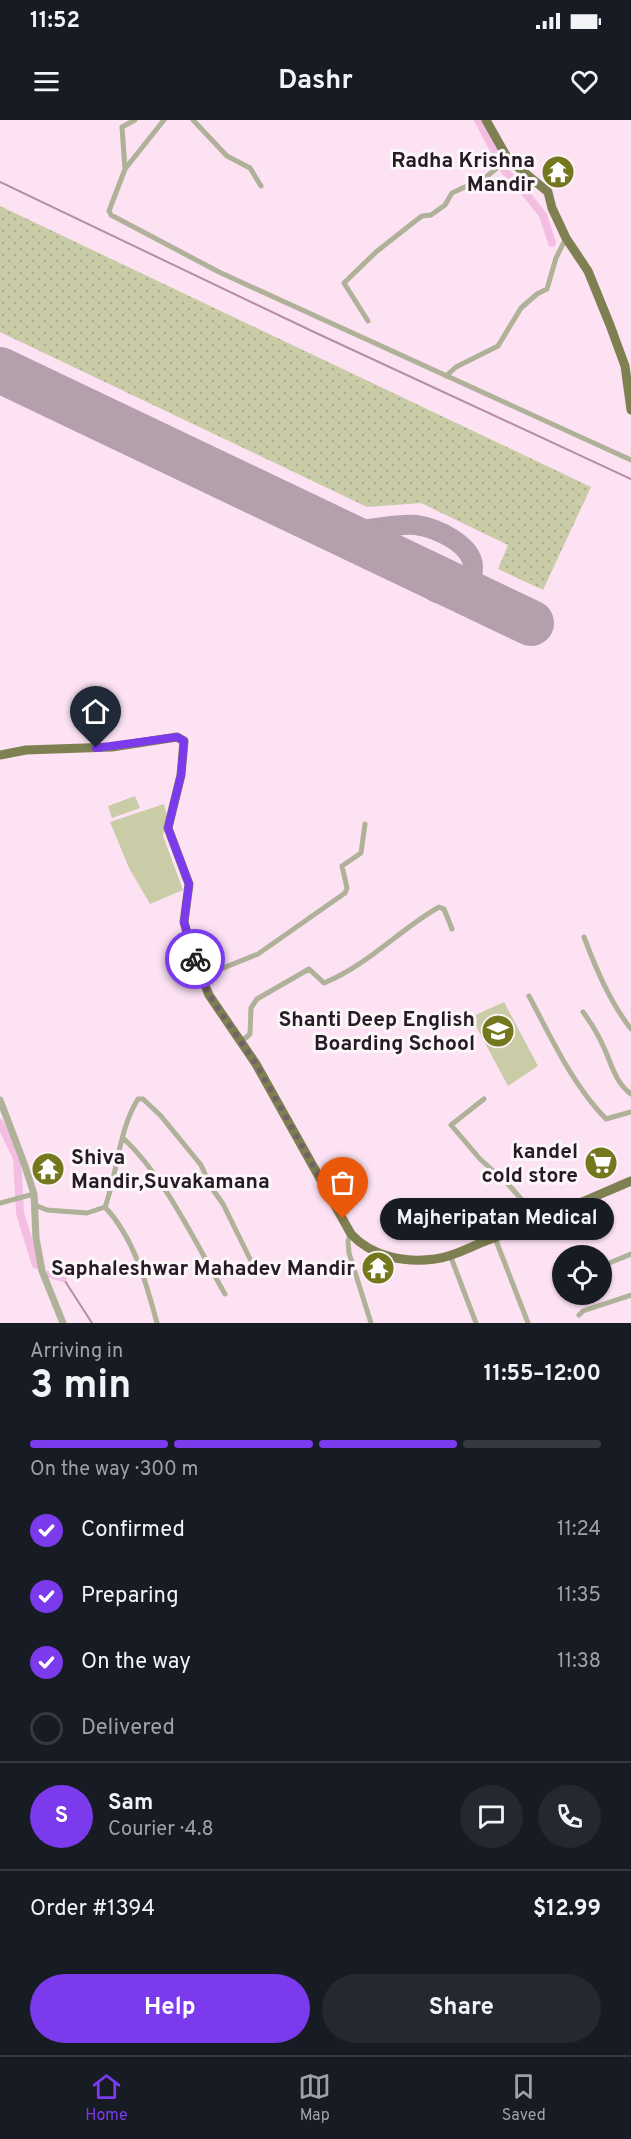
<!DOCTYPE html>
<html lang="en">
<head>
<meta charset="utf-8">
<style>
	body { margin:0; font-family:Overpass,sans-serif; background:#242831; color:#f1f3f6; height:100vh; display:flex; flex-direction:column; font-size:22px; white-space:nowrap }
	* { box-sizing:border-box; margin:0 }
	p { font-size:20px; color:#9ea1a6 }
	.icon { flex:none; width:33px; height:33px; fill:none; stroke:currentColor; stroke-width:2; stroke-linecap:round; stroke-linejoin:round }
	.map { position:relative; height:1203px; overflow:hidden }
	.drawer { display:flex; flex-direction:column; background:#171b24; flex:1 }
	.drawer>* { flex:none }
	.tools { position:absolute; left:552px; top:1125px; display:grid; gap:12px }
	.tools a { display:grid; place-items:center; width:60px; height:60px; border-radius:50%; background:#171b24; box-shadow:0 2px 4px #0004; font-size:30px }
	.pin { position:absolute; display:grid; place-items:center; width:51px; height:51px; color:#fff; margin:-62px -26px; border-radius:50% 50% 50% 0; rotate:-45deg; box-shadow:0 0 6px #0007 }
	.pin .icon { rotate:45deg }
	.courier { position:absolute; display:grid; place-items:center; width:60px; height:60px; margin:-30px; border:4px solid #7c3aed; border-radius:50%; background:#fff; color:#222; box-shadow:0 2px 8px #0007 }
	.bubble { position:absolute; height:42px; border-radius:21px; background:#171b24; box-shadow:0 2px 4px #0004; font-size:20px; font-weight:700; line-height:42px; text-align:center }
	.head em { font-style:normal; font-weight:700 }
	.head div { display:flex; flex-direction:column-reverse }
	.head { display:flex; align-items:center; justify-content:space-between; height:102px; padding:0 30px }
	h1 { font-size:39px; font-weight:700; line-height:45px }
	.bar { display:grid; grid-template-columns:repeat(4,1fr); gap:9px 6px; align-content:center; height:72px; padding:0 30px }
	.bar i { height:8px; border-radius:4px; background:#363941 }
	.bar .on { background:#7c3aed }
	.bar p { grid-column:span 4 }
	.line { display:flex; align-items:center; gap:15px; padding:0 30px; border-top:2px solid #363941 }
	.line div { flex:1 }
	.round { display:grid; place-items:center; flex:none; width:63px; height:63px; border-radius:32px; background:#242831 }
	ol { padding:0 30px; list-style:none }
	li { display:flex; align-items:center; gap:18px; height:66px }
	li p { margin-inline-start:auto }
	li .icon { padding:6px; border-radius:50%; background:#7c3aed; color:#fff; stroke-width:4 }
	li:last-child { color:#9ea1a6 }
	li i { width:33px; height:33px; border:3px solid #363941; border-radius:50% }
	.button { display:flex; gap:12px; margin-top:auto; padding:12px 30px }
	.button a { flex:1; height:69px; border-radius:36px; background:#7c3aed; color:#fff; font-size:24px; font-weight:700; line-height:69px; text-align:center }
	.button a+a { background:#242831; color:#f1f3f6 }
	.status { display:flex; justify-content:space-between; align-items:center; height:42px; padding:0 30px; background:#171b24; direction:ltr }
	.status svg { height:16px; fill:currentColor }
	header { display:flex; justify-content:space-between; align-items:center; height:78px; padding:0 30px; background:#171b24; font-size:27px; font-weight:700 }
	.dock { display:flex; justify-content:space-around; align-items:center; height:84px; border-top:2px solid #363941; background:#171b24; font-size:16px; color:#9ea1a6 }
	.dock a { display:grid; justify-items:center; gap:3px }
	.dock .on { color:#7c3aed }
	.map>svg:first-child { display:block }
</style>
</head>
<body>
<div class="status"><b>11:52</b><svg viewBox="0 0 49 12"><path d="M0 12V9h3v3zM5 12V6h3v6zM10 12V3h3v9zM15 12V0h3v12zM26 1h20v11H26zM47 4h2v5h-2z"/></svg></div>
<header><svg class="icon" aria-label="menu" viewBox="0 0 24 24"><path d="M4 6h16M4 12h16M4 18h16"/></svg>Dashr<svg class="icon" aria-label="heart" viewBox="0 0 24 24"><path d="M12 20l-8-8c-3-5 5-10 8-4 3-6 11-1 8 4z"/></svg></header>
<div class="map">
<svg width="631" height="1203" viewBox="0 0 631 1203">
	<defs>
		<pattern id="grass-dots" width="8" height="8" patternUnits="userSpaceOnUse" patternTransform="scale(1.5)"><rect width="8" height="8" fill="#cacca7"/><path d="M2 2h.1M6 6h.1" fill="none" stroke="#adaf8f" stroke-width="1.8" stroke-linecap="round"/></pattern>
	</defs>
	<rect width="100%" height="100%" fill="#fce2f3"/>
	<path fill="url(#grass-dots)" d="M 0,86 L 591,367 L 543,470 L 498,449 L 508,425 L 421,383 L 367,387 L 0,212 Z"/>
	<path fill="#cacca7" d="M 135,676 L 140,688 L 112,698 L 108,686 Z
		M 164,684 L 167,696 L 163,716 L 183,770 L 150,784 L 129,748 L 110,702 Z
		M 504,882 L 538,946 L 508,966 L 471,897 Z"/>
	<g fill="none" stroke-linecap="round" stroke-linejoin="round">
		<path stroke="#b68da9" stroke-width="2" d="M 0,62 L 314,212 L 631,359
			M 63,1158 L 92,1203"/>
		<path stroke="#f4bee3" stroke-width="8" d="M 478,0 L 505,51 L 522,69 L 543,95 L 552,123
			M 0,1003 L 17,1038 L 20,1093 L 36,1145
			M 50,1154 L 63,1158"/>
		<path stroke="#b4a0ad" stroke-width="20" d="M 321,403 C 329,406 338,410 347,410 C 370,411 394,403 416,405 C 437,408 475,425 473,450 C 472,460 467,468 458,472 C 432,485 421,455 403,442"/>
		<path stroke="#b4a0ad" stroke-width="46" d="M 0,250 L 531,503"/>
		<path stroke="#afb198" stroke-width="5" d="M 135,0 L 122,7 L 125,49 L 109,91 L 111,95 L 219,152 L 631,340
			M 193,0 L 227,36 L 250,48 L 261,66
			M 125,49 L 164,0
			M 368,201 L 344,163 L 376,132 L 414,102 L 422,96 L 431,95 L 445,85 L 452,73 L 486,57 L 508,39
			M 446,256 L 456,247 L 498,226 L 521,188 L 537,174 L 547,169 L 556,138 L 566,118
			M 584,817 C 596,849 610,882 631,909
			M 201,857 L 258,834 L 345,773 L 347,768 L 342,746 L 361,733 L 365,704
			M 529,876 C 552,919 572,964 606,999 L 631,992
			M 583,892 C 592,904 599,916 605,930 C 612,946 616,963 631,974
			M 242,921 L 250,914 L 251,888 L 257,879 L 309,849 L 324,863 C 368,845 399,810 439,787 L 444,789 L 452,809
			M 484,979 L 451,1005 L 480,1039 L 507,1063 L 539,1099
			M 123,1018 C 165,1057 196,1124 225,1174
			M 0,1083 L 34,1074
			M 35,1085 L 47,1090 L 87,1093 L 105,1087 C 118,1052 118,1011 138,979 L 143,979 L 161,996 L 201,1045 L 211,1067 L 223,1084 L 254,1147
			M 105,1087 C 134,1118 146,1162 157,1203
			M 351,1114 L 348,1121 L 349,1133 L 371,1203
			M 495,1118 L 528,1203
			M 450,1135 L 476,1203
			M 602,1146 L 631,1134
			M 579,1195 L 583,1191 L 631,1175"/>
		<path stroke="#afb198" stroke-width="7" d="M 0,980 L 24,1043 L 34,1074 L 36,1118 L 42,1151 L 63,1203"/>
		<path stroke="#7e8051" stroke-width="9" d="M 486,0 L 508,39 L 548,72 L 552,88 L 566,118 L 588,151 L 610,205 L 625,246 L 631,290
			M 0,635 L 26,630 L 112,627 L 177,617 L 184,621 L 181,655 L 168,708 L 189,764 L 184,802 L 196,844 L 209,875 L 256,944 L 351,1114 C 372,1137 406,1143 435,1139 C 452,1137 468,1128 483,1122 C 533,1104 582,1082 631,1061"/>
	</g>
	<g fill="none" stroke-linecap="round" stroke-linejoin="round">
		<path stroke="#71616b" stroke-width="6" stroke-dasharray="0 10.8" d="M 195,839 L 209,875 L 256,944 L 343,1099"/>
		<path stroke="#7c3aed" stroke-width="8" d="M 96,628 L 177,617 L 184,621 L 181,655 L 168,708 L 189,764 L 184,802 L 195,839"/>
	</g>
	<defs>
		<symbol id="temple-disc" viewBox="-11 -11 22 22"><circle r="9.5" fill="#75771e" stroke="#fcf6fa"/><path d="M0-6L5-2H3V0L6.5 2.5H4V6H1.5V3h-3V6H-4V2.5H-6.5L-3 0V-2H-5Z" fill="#fff"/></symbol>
		<symbol id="school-disc" viewBox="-11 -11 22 22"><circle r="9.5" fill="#75771e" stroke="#fcf6fa"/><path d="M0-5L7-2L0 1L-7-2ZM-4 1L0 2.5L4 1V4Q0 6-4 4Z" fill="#fff"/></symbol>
		<symbol id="supermarket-disc" viewBox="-11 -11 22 22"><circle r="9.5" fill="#75771e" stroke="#fcf6fa"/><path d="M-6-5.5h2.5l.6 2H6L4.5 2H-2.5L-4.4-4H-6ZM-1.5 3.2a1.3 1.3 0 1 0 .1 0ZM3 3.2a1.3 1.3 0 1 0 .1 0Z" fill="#fff"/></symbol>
	</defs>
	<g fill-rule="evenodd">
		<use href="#temple-disc" x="539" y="33" width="38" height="38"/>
		<use href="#school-disc" x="479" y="892" width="38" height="38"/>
		<use href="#supermarket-disc" x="582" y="1024" width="38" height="38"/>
		<use href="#temple-disc" x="29" y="1030" width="38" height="38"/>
		<use href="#temple-disc" x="359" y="1129" width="38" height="38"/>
	</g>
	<g text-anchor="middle" stroke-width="6" stroke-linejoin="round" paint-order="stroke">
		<g font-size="21" font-weight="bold" fill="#261b22" stroke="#fcf6fa" text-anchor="end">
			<text x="535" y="47">Radha Krishna<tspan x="535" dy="24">Mandir</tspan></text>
			<text x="475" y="906">Shanti Deep English<tspan x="475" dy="24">Boarding School</tspan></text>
			<text x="578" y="1038">kandel<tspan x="578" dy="24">cold store</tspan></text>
			<text x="71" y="1044" text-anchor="start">Shiva<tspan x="71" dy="24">Mandir,Suvakamana</tspan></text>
			<text x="355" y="1155">Saphaleshwar Mahadev Mandir</text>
		</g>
	</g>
</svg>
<div class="tools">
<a><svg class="icon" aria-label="locate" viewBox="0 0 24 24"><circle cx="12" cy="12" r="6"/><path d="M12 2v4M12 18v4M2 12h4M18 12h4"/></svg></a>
</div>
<div class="pin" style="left:343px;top:1099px;background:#ea580c"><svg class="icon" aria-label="bag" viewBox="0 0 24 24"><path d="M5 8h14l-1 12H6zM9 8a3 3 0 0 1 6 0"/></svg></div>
<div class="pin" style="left:96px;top:628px;background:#1f2937"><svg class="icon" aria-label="home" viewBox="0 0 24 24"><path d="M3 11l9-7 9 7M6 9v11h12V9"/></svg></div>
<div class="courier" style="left:195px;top:839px"><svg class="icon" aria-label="bike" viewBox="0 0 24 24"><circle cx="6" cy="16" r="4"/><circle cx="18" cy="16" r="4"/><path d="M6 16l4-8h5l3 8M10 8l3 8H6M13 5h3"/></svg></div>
<div class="bubble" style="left:380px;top:1078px;width:234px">Majheripatan Medical</div>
</div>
<section class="drawer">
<div class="head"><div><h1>3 min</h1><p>Arriving in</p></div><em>11:55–12:00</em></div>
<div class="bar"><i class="on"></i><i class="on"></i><i class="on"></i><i></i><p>On the way · 300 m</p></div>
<ol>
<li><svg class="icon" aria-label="check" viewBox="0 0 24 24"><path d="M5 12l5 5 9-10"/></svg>Confirmed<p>11:24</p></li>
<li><svg class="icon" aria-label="check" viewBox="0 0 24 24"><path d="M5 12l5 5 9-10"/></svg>Preparing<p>11:35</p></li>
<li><svg class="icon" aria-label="check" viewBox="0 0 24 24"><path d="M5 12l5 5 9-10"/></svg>On the way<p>11:38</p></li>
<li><i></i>Delivered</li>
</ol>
<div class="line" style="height:108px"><b class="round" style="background:#7c3aed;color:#fff">S</b><div><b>Sam</b><p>Courier · 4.8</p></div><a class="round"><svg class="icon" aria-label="chat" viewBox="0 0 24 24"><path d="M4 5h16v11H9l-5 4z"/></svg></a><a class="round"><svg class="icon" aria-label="phone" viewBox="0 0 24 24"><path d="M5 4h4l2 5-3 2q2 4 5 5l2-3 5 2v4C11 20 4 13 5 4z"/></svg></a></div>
<div class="line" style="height:78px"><div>Order #1394</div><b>$12.99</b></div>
<div class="button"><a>Help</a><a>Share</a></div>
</section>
<nav class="dock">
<a class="on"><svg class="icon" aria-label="home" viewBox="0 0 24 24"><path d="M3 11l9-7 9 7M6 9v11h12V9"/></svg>Home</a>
<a><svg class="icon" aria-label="map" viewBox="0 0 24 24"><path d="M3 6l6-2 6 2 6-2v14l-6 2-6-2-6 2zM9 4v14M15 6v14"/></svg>Map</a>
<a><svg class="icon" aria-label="saved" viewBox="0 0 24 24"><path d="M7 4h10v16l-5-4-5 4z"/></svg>Saved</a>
</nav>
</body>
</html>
